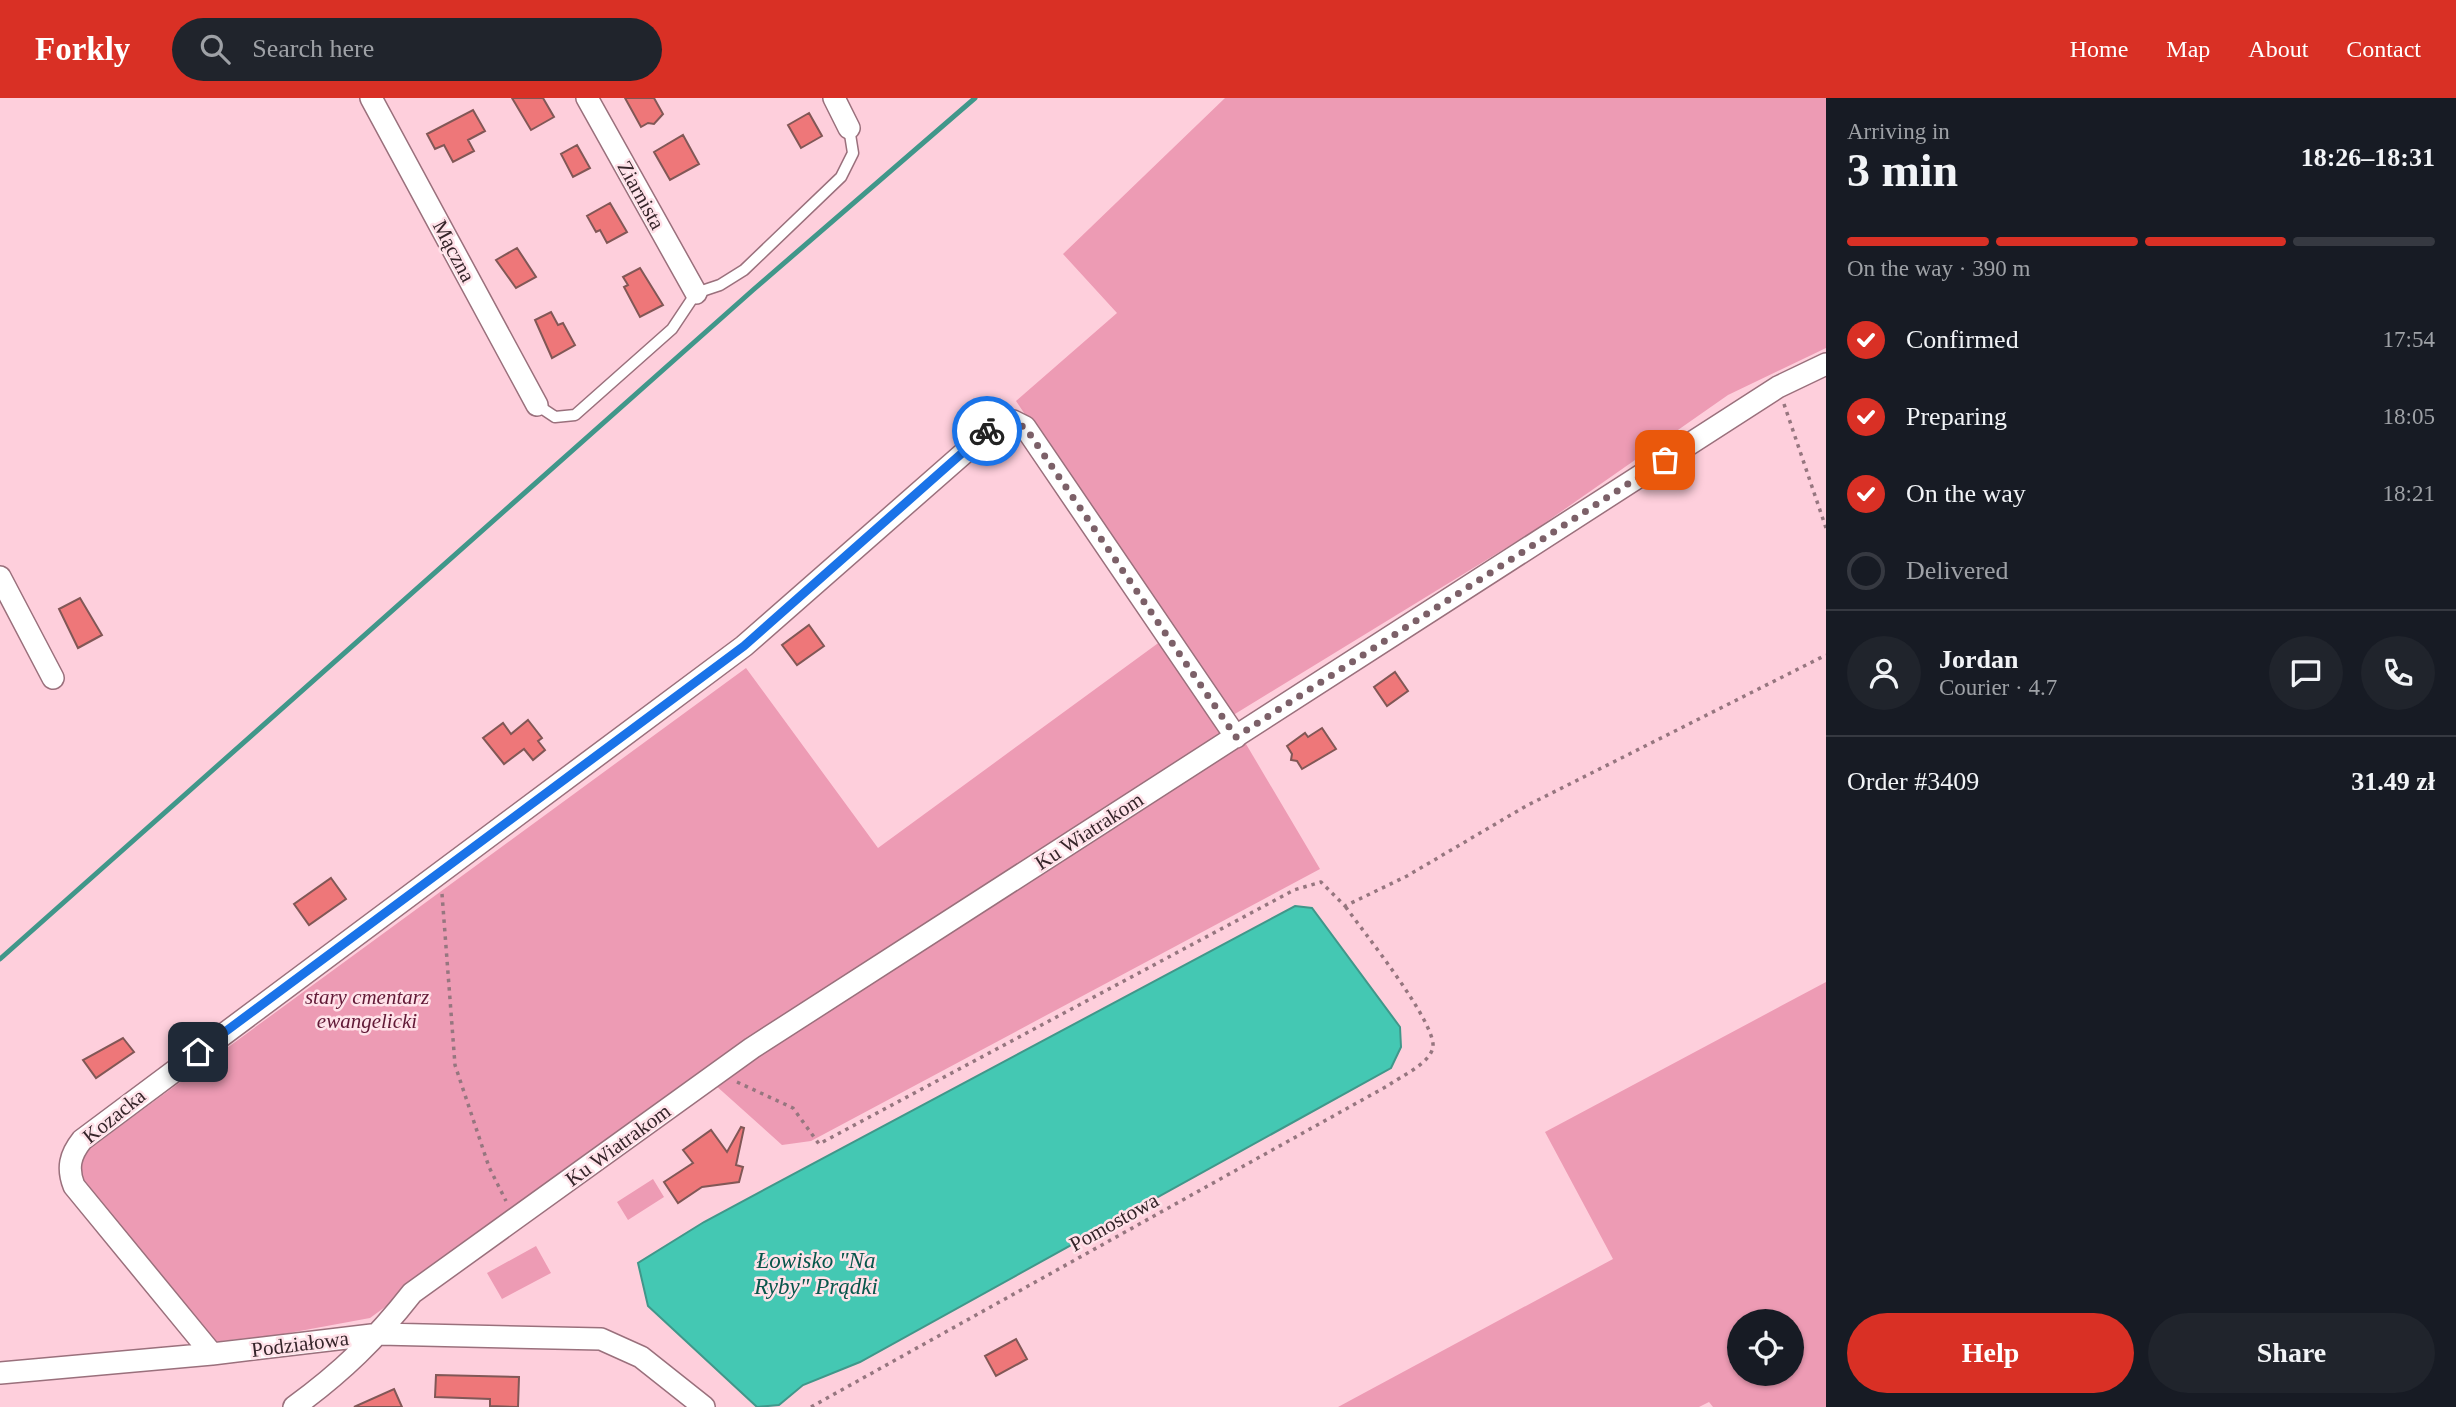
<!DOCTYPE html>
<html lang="en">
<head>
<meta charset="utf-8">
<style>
	body { margin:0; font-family:Georgia,serif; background:#20242c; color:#f1f3f6; height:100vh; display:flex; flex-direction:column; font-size:26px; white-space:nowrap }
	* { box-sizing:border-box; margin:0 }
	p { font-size:23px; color:#9ea1a6 }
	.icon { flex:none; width:38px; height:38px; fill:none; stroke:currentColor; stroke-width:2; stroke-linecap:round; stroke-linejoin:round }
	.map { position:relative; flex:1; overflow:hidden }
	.drawer { display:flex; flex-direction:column; background:#171b24; width:630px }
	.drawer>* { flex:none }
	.buttons { position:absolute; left:1727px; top:1211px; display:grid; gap:14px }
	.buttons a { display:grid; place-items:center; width:77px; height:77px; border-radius:50%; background:#171b24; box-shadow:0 2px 5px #0004; font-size:35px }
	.pin { position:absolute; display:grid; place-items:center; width:60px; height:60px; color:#fff; margin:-30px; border-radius:14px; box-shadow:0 4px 10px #0006 }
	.courier { position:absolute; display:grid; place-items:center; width:70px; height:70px; margin:-35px; border:5px solid #1a73e8; border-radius:50%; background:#fff; color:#222; box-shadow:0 2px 9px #0007 }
	.overview em { font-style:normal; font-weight:600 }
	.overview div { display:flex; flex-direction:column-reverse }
	.overview { display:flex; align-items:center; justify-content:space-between; height:119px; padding:0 21px }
	h1 { font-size:46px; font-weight:600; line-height:52px }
	.bar { display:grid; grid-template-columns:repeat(4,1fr); gap:10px 7px; align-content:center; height:84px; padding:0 21px }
	.bar i { height:9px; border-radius:5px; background:#363941 }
	.bar .selected { background:#d93025 }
	.bar p { grid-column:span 4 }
	.line { display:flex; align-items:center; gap:18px; padding:0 21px; border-top:2px solid #363941 }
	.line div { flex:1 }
	.round { display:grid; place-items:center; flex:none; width:74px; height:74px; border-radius:37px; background:#20242c }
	ol { padding:0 21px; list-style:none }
	li { display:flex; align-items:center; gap:21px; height:77px }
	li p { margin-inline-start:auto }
	li .icon { padding:7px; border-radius:50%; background:#d93025; color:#fff; stroke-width:4 }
	li:last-child { color:#9ea1a6 }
	li i { width:38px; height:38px; border:4px solid #363941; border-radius:50% }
	.cta { display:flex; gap:14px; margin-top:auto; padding:14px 21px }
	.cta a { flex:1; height:80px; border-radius:42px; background:#d93025; color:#fff; font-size:28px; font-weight:600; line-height:80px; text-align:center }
	.cta a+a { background:#20242c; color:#f1f3f6 }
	header { display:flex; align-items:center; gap:42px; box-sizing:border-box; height:98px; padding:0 35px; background:#d93025; color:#fff }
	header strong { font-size:33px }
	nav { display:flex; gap:38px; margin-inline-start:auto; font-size:24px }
	.search { width:490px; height:63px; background:#20242c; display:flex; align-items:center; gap:18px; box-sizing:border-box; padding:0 24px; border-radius:38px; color:#9ea1a6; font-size:26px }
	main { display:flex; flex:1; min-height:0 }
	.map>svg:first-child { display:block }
</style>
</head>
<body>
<header>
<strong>Forkly</strong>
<div class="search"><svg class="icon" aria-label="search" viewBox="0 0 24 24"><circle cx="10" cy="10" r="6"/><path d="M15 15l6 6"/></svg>Search here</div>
<nav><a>Home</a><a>Map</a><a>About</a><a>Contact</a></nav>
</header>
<main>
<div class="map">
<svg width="1826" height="1309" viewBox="0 0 1826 1309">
	<rect width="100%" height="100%" fill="#fecfdc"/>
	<path fill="#ed9bb4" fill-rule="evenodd" d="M 1225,0 L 1826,0 L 1826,250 L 1728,297 L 1532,434 L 1230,619 L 1320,771 L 811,1043 L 782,1047 L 704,977 L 370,1220 L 278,1237 L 212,1244 L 80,1080 L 82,1056 L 746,570 L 878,750 L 1172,535 L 1016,303 L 1117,215 L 1063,156 Z
		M 1826,884 L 1826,1309 L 1713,1309 L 1709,1304 L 1699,1309 L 1338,1309 L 1613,1161 L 1545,1034 ZM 1740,1223 L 1792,1223 L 1792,1276 L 1740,1276 Z
		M 653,1081 L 664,1099 L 628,1122 L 617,1104 Z
		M 536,1148 L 551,1175 L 502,1201 L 487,1175 Z"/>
	<path fill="#44c8b3" stroke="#40978a" stroke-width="2" d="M 1295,808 L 1312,810 L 1400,929 L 1401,949 L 1391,970 L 860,1264 L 803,1287 L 779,1307 L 757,1309 L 648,1208 L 638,1165 L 704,1124 Z"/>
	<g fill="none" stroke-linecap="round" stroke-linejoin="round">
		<path stroke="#40978a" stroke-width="5" d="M 0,861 L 753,192 L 975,0"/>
	</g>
	<path fill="#ee7779" stroke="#815756" stroke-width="2" d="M 512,0 L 543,0 L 554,19 L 531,32 Z
		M 625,0 L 654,0 L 663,16 L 654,26 L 648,25 L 641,29 Z
		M 473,12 L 485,33 L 468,42 L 474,53 L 453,64 L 444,47 L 435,51 L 427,36 Z
		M 809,15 L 822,38 L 801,50 L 788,27 Z
		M 683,37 L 699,66 L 670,82 L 654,54 Z
		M 577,47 L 590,70 L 573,79 L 561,56 Z
		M 610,105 L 627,134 L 607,145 L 600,132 L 596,134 L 587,118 Z
		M 517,150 L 536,179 L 516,190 L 496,162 Z
		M 640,170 L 663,207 L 640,219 L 624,189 L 628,187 L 623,179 Z
		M 551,214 L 558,227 L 563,225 L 575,247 L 552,260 L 535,222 Z
		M 80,500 L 102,537 L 78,550 L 59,511 Z
		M 809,527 L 824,548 L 797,567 L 782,547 Z
		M 1395,574 L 1408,593 L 1387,608 L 1374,589 Z
		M 528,622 L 542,640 L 538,643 L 545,652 L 533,662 L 524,651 L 504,666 L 483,640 L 503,625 L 511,636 Z
		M 1322,630 L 1336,651 L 1302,671 L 1297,663 L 1291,662 L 1292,656 L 1287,648 L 1305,635 L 1308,639 Z
		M 331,780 L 346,801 L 309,827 L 294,806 Z
		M 123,940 L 134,954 L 96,980 L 83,962 Z
		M 741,1029 L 744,1030 L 736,1067 L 743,1069 L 739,1084 L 702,1089 L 678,1105 L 664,1084 L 693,1065 L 683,1052 L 711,1032 L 727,1054 Z
		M 1016,1241 L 1027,1261 L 996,1278 L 985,1258 Z
		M 436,1277 L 519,1279 L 518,1309 L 490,1308 L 490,1301 L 435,1299 Z
		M 394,1291 L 402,1309 L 354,1309 Z"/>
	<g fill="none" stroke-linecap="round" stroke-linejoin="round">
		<defs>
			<path id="service" d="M 537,307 L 555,319 L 575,317 L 672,231 L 696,195 L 720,187 L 744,172 L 841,79 L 853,55 L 849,30"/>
			<path id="minor" d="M 371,0 L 537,307
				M 587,0 L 696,195
				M 834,0 L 849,30
				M 0,479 L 53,580
				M 212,1256 L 74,1088 C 67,1070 70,1057 82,1042 L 744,548 L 996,327 L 1013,323 L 1025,329 L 1236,639
				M 0,1275 L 212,1256 L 380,1236 L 601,1241 L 641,1259 L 704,1309
				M 294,1309 C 342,1274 376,1241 412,1195 L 752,950 L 1778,289 L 1826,266"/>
		</defs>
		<use href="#service" stroke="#9a707c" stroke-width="13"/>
		<use href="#minor" stroke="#9a707c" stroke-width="24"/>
		<path stroke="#96767f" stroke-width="3.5" stroke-dasharray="3.5 5" stroke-linecap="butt" d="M 1784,306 L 1826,430
			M 442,796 L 455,967 L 489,1069 L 506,1103
			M 737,984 L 793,1010 L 819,1046 L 1294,792 L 1321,784 L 1345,808 L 1407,778 L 1526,708 L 1826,557
			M 811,1309 L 1389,987 C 1401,978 1430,966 1433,949 C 1436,924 1362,832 1345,808"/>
		<use href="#service" stroke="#fff" stroke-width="10"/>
		<use href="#minor" stroke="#fff" stroke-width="21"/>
	</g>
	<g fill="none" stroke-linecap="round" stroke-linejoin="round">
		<path stroke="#7c6068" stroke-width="7" stroke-dasharray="0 12.6" d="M 987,333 L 1006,324 L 1025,329 L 1236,639 L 1665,362"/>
		<path stroke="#1a73e8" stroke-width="9" d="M 198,954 L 744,548 L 987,333"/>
	</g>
	<g text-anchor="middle" stroke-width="5" stroke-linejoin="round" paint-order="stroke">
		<g font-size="21" fill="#36252a" stroke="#ffe2e9">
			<text transform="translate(641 97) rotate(61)" y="7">Ziarnista</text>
			<text transform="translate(454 153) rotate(62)" y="7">Mączna</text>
			<text transform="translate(1089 733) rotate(-33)" y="7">Ku Wiatrakom</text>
			<text transform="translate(114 1018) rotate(-39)" y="7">Kozacka</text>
			<text transform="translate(618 1047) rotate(-36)" y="7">Ku Wiatrakom</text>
			<text transform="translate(1114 1124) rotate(-29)" y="7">Pomostowa</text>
			<text transform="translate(300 1246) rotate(-7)" y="7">Podziałowa</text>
		</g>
		<g font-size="21" font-style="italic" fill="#611936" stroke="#ffe2e9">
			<text x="367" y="906">stary cmentarz<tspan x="367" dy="24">ewangelicki</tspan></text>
		</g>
		<g font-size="23" font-style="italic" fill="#08564b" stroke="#ffe2e9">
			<text x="816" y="1170">Łowisko "Na<tspan x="816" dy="26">Ryby" Prądki</tspan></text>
		</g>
	</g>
</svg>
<div class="buttons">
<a><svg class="icon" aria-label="locate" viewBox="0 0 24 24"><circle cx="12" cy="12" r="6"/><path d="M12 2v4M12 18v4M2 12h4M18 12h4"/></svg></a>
</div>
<div class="pin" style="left:1665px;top:362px;background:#ea580c"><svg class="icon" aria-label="bag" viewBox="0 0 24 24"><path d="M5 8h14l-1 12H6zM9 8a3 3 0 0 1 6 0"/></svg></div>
<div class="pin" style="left:198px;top:954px;background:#1f2937"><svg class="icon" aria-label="home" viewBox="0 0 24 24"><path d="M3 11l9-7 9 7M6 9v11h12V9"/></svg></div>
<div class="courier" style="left:987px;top:333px"><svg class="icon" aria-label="bike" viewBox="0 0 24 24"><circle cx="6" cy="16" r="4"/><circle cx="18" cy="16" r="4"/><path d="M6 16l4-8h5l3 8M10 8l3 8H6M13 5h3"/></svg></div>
</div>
<section class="drawer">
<div class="overview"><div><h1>3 min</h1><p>Arriving in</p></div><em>18:26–18:31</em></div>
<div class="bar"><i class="selected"></i><i class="selected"></i><i class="selected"></i><i></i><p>On the way · 390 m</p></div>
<ol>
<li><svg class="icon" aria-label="check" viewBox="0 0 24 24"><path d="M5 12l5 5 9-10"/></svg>Confirmed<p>17:54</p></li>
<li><svg class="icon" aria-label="check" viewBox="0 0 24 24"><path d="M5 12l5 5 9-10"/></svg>Preparing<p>18:05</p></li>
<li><svg class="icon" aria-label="check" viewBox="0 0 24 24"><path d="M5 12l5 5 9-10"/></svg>On the way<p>18:21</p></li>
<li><i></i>Delivered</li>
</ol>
<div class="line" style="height:126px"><a class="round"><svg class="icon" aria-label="person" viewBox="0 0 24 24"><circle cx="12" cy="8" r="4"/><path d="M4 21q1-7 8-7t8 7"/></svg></a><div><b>Jordan</b><p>Courier · 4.7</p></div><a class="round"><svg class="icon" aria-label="chat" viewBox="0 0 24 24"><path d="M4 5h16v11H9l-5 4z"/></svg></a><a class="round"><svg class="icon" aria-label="phone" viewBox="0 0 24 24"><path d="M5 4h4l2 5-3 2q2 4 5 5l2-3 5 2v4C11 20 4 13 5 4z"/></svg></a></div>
<div class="line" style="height:91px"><div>Order #3409</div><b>31.49 zł</b></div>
<div class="cta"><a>Help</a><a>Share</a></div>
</section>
</main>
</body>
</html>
